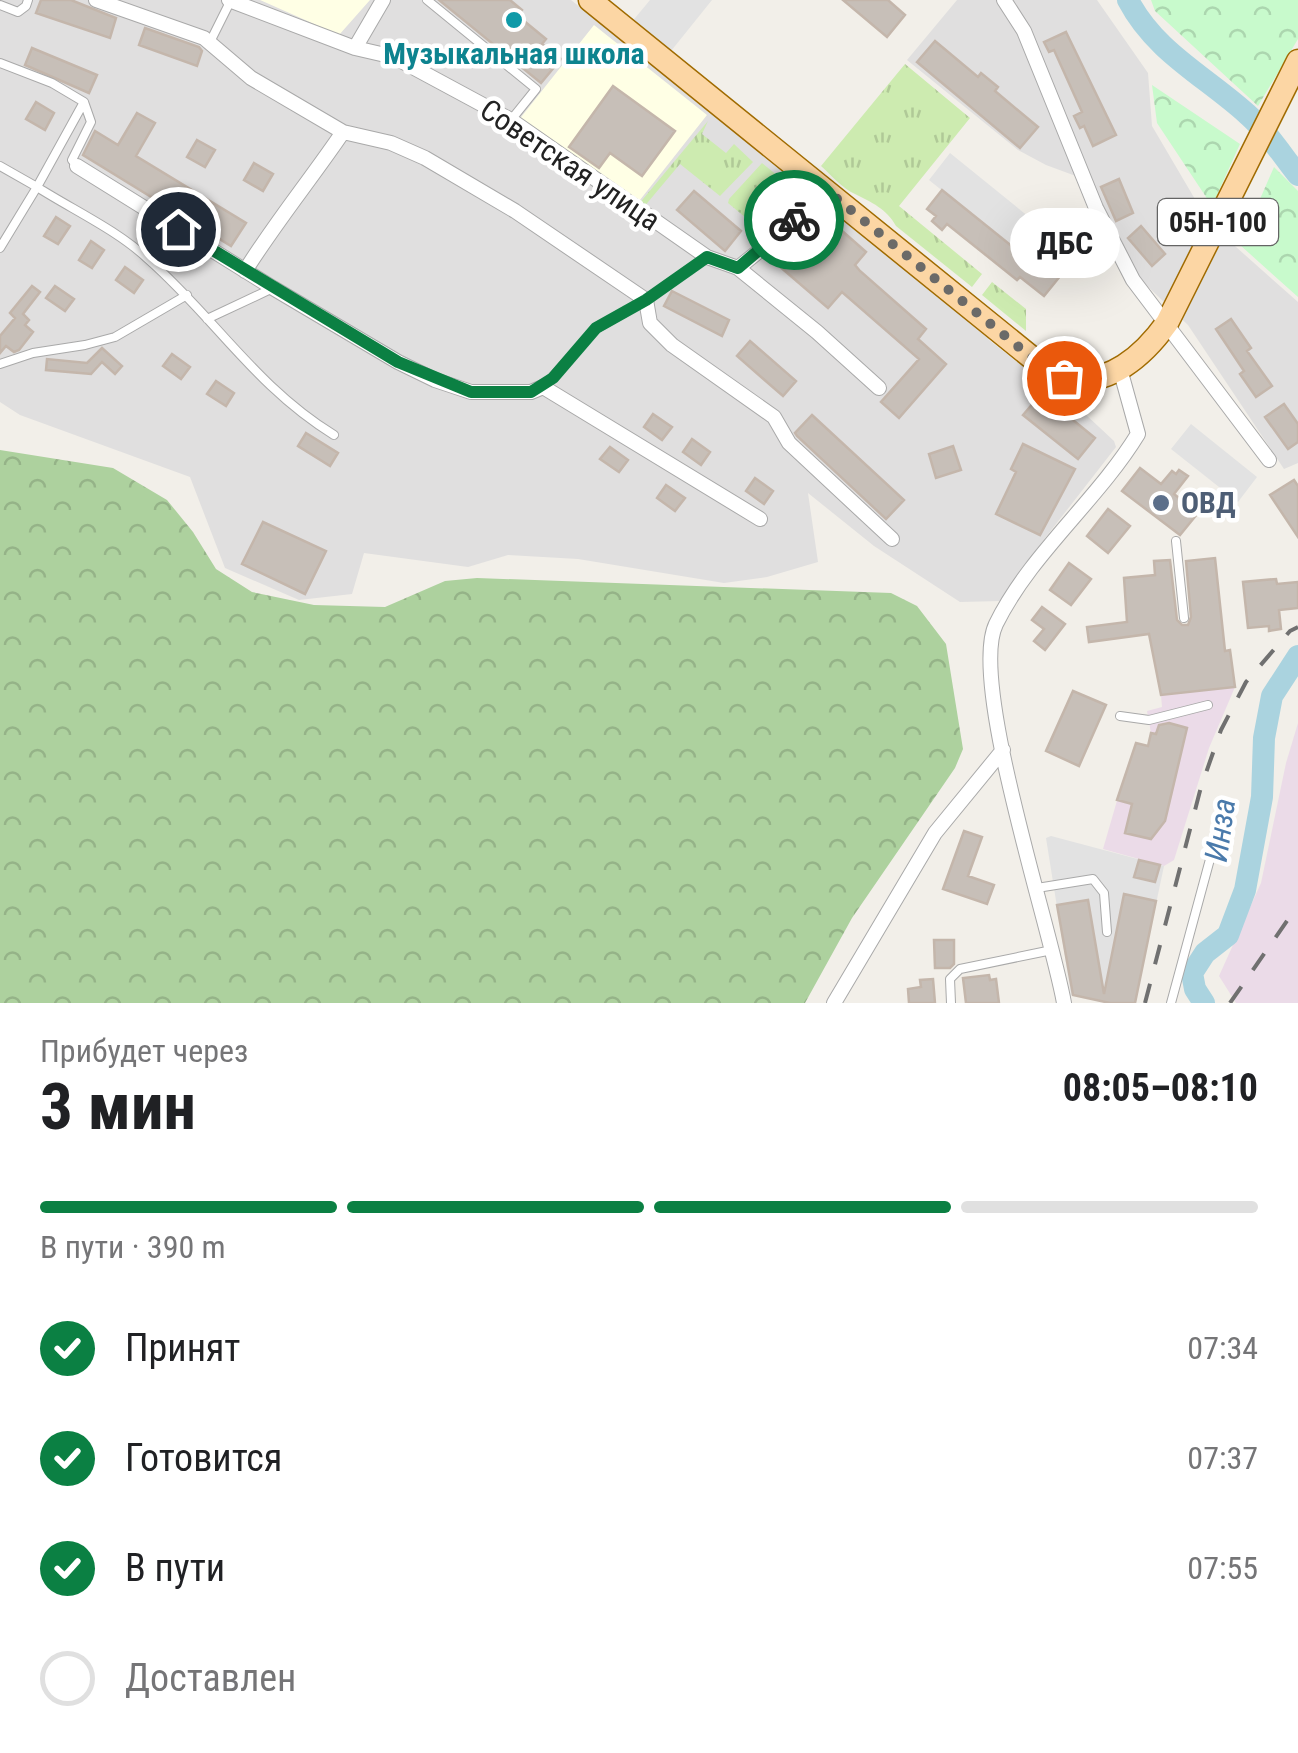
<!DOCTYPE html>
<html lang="ru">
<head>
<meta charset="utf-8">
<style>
	body { margin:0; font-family:"Roboto Condensed",sans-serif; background:#f6f6f6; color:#202124; height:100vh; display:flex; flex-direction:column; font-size:38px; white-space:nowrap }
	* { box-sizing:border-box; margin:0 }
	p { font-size:32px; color:#757577 }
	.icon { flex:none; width:55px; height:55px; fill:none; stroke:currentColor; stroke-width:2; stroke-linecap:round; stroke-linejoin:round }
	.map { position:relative; height:1003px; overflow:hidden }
	.drawer { display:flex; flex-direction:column; background:#fff; flex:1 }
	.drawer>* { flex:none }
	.pin { position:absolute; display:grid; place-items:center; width:85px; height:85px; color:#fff; margin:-42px; border:5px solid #fff; border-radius:50%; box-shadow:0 2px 10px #0007 }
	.courier { position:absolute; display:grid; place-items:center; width:100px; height:100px; margin:-50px; border:8px solid #0b8043; border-radius:50%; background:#fff; color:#222; box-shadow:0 2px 12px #0007 }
	.bubble { position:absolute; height:70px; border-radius:35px; background:#fff; box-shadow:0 10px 40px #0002; font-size:32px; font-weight:700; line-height:70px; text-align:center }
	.overview em { font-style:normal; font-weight:700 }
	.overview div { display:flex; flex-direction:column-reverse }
	.overview { display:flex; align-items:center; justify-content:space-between; height:170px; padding:0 40px }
	h1 { font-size:65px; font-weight:700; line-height:75px }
	.bar { display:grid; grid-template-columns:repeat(4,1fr); gap:15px 10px; align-content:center; height:120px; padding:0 40px }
	.bar i { height:12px; border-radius:8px; background:#e0e0e0 }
	.bar .on { background:#0b8043 }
	.bar p { grid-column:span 4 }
	ol { padding:0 40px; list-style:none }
	li { display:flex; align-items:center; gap:30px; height:110px }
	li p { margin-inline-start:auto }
	li .icon { padding:10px; border-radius:50%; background:#0b8043; color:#fff; stroke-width:4 }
	li:last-child { color:#757577 }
	li i { width:55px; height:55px; border:5px solid #e0e0e0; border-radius:50% }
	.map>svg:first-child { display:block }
</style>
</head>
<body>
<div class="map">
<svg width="1298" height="1003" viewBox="0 0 1298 1003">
	<defs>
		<pattern id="grass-tufts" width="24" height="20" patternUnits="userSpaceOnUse" patternTransform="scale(2.5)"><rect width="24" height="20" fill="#cdebb0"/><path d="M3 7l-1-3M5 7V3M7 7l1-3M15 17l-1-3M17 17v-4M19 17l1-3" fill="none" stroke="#b0c997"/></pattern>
		<pattern id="forest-crowns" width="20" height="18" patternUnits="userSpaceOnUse" patternTransform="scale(2.5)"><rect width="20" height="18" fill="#add19e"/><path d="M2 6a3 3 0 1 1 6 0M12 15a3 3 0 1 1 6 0" fill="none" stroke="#95b388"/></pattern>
		<pattern id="park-crowns" width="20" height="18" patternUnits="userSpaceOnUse" patternTransform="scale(2.5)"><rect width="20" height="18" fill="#c8facc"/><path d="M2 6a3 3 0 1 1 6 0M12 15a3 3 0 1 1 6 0" fill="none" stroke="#acd6af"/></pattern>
	</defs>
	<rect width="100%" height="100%" fill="#f2efe9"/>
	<path fill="#e0dfdf" d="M 0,0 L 571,0 L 926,280 L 981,325 L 989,340 L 1025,368 L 1038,370 L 1114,441 L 1116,447 L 1042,542 L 1001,601 L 960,602 L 874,546 L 808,493 L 818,562 L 767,577 L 724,583 L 578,559 L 508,555 L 468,567 L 364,553 L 352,594 L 299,600 L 225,568 L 190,477 L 20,415 L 0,402 Z
		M 957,0 L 1097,0 L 1148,73 L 1152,126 L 1209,223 L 1298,302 L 1298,463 L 1284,469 L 1188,325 L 1140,279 L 1092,182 L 1046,165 L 1018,150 L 907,60 Z"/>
	<path fill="#ebdbe8" d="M 1235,687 L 1209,748 L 1174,860 L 1164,866 L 1103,849 L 1123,780 L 1138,783 L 1151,733 L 1147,711 L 1162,707 L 1161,695 Z
		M 1298,723 L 1298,1003 L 1236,1003 L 1219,976 L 1261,883 L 1286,763 Z"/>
	<path fill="#ffffe5" d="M 260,0 L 370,0 L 339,35 Z
		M 594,25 L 707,115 L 636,205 L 518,121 Z"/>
	<path fill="url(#grass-tufts)" d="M 905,64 L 970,118 L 899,206 L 982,274 L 972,287 L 896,226 C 887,209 871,202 855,194 C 843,189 831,175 821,166 Z
		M 708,121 L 702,134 L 726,153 L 734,144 L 753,162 L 720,196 L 680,164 L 643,208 L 638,205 Z
		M 762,163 L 805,198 L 806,203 L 770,232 L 763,232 L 728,203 L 729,199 Z
		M 992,282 L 1026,309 L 1026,331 L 982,295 Z"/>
	<path fill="url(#forest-crowns)" d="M 0,450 L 113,468 L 167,500 L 193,532 L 216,569 L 252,592 L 314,605 L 385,607 L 445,581 L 477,578 L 891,593 L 917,606 L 946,644 L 963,749 L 955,768 L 852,918 L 805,1003 L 0,1003 Z"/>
	<path fill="url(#park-crowns)" d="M 1151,0 L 1298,0 L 1298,39 L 1258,106 L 1155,11 Z
		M 1152,85 L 1240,144 L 1212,206 L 1157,123 Z
		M 1274,167 L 1298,191 L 1298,297 L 1240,245 Z"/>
	<path fill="#e2e2e2" d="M 650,0 L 712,0 L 667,56 L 626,29 Z
		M 950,153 L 1045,230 L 1024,256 L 929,180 Z
		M 1191,424 L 1257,477 L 1238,502 L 1171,449 Z
		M 1051,836 L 1164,866 L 1135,1003 L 1110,1003 L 1071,995 L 1046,838 Z"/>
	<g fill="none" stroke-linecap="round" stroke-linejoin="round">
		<path stroke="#aad3df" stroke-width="22" d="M 1128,0 C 1155,52 1205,76 1247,114 C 1267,131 1282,155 1298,175
			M 1204,1003 L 1195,989 L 1192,973 L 1205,953 L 1228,935 L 1245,890 L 1262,797 L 1264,738 L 1272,696 L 1298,656"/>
	</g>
	<path fill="#c7bfb8" stroke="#c4b6ab" stroke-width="2.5" d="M 41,0 L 71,0 L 116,18 L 110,38 L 36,13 Z
		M 439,0 L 510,0 L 522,10 L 518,16 L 546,39 L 542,44 L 561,59 L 541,83 Z
		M 843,0 L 888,0 L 905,15 L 887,37 Z
		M 145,28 L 199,47 L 202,51 L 197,66 L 139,45 Z
		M 1066,32 L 1116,135 L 1093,146 L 1084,126 L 1080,128 L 1074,116 L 1082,112 L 1054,50 L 1049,52 L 1044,42 Z
		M 935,41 L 978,77 L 981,73 L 998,87 L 995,91 L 1038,127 L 1020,148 L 917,62 Z
		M 32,48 L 97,75 L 89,93 L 25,65 Z
		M 613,86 L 675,131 L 642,176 L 610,153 L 599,168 L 569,147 Z
		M 36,102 L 54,113 L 45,130 L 26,119 Z
		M 137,113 L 155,123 L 136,156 L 246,223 L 231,246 L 83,155 L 95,131 L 118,145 Z
		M 197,140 L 215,150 L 205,167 L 187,157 Z
		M 254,163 L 273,174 L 263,191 L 244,180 Z
		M 1119,179 L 1133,213 L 1116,221 L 1101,187 Z
		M 942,190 L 1024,256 L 1036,241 L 1047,250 L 1053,243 L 1074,259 L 1044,296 L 1020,277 L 1017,280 L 947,224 L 942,230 L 932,221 L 936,216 L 927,209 Z
		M 694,191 L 741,231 L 725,251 L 677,210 Z
		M 56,217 L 70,226 L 58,244 L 44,236 Z
		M 832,222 L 866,252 L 855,265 L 860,271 L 926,329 L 918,339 L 946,364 L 899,418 L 881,402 L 919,359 L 842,292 L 828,308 L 778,265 L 811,226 L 821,235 Z
		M 1141,226 L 1165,254 L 1152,266 L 1128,238 Z
		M 91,241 L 104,250 L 92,268 L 79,260 Z
		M 125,267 L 143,280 L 134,293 L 116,280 Z
		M 32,286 L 40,292 L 23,314 L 29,320 L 25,325 L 33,332 L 19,350 L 14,352 L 6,346 L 0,353 L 0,336 L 15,318 L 10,313 Z
		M 55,286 L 74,299 L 65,311 L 46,298 Z
		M 672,291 L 729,320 L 722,336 L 664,306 Z
		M 1231,319 L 1251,348 L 1247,351 L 1272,386 L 1256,397 L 1240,374 L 1244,371 L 1216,329 Z
		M 750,341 L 796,381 L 783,396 L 737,356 Z
		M 102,348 L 122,366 L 115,374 L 102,362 L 91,374 L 46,370 L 47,359 L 87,363 Z
		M 172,354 L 190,367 L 181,379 L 163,366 Z
		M 216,381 L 234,393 L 226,406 L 207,394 Z
		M 1041,394 L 1095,438 L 1078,459 L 1023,415 Z
		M 1284,404 L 1298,424 L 1298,442 L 1288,449 L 1265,417 Z
		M 653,414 L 672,427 L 662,440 L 644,427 Z
		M 812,415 L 904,500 L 886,519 L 797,436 L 795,433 Z
		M 306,433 L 338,453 L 330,466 L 298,446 Z
		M 692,439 L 710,452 L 701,465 L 683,452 Z
		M 1023,444 L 1075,469 L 1040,535 L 996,514 L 1016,472 L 1011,469 Z
		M 953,446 L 961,470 L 936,478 L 929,454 Z
		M 610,447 L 628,460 L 619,472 L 600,459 Z
		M 1140,468 L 1161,484 L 1172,471 L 1176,474 L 1179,470 L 1188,476 L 1174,494 L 1198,513 L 1180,535 L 1122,491 Z
		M 755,478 L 773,491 L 764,504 L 746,491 Z
		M 1294,480 L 1298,486 L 1298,537 L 1270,495 Z
		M 666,485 L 685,498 L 675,511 L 657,498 Z
		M 1108,509 L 1130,526 L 1108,553 L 1087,536 Z
		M 263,522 L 326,551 L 305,594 L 242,564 Z
		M 1215,558 L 1225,651 L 1230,650 L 1235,687 L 1161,695 L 1149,634 L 1089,642 L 1087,627 L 1127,622 L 1124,578 L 1155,575 L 1154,561 L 1170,560 L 1177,620 L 1182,625 L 1188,625 L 1191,617 L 1186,561 Z
		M 1069,563 L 1091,579 L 1071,605 L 1050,590 Z
		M 1276,579 L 1277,584 L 1298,582 L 1298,608 L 1279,610 L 1281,629 L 1269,631 L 1269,626 L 1248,628 L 1243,582 Z
		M 1042,607 L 1065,624 L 1045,650 L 1034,641 L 1044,629 L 1032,620 Z
		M 1073,691 L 1106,705 L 1079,766 L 1046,751 Z
		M 1169,723 L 1187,728 L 1165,821 L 1151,839 L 1125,833 L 1132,804 L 1117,800 L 1136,743 L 1148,746 L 1151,733 L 1156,734 L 1159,725 Z
		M 964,831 L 982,837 L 968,876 L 994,885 L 987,904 L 943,889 Z
		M 1139,860 L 1160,865 L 1155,882 L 1134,877 Z
		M 1124,894 L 1156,901 L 1135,1003 L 1110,1003 L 1073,995 L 1057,905 L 1088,900 L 1104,994 Z
		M 934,940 L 954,940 L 954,964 L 950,968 L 935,968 Z
		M 989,975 L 990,980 L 996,979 L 999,1003 L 966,1003 L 963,978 Z
		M 933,979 L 935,1003 L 909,1003 L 908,989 L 921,987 L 920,980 Z"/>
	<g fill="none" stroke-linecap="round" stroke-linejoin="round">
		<defs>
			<path id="service" d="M 427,0 L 536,89 L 511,120
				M 0,5 L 18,12 L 26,6 L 28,0
				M 210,42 L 230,2
				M 0,63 L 52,83 L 84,102 L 37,187 C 73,210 117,230 148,259 C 215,318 256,387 334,435
				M 0,166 L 37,187 L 0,248
				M 77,166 L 72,160 L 91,122 L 84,102
				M 207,319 L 271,289
				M 0,364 L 33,353 L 85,345 L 115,337 L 187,295
				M 544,386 L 596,329 L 646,300 L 707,257
				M 1176,541 L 1184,618
				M 1120,716 L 1149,720 L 1208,705
				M 1037,888 L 1093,879 L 1104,893 L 1107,932
				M 951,1003 L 950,979 L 960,969 L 1052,950
				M 1171,1003 L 1219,826"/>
			<path id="minor" d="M 96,0 L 204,38 L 251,78 L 343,132 L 391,143 L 425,158 L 515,211 L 646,300 L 650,323 L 672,345 L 774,417 L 789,443 L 892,539
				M 229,0 L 355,48 L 394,57 L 511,120 L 707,257 L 738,268 L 817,332 L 879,388
				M 1004,0 L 1024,31 L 1096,208 L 1133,280 L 1269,460
				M 355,48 L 383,0
				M 77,166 L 273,288 L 398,362 L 435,380 L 471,392 L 531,392 L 543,387 L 760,519
				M 738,268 L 831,193
				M 245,271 C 275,223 311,179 343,132
				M 834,1003 L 935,833 L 1003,750
				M 1064,1003 C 1051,928 968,681 996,624 C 1031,553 1097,501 1138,434 L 1120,369"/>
			<path id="primary" d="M 590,0 L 1031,357 C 1041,365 1053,375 1066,378 C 1109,387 1144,355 1167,323 L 1298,61"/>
		</defs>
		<use href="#service" stroke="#a9a9a9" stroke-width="10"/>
		<use href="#minor" stroke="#a9a9a9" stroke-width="16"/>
		<use href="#primary" stroke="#a06b00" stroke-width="25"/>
		<use href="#service" stroke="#fff" stroke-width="8"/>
		<use href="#minor" stroke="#fff" stroke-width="14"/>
		<use href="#primary" stroke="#fcd6a4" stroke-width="22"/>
		<path stroke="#707070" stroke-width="4" stroke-dasharray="20 20" stroke-linecap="butt" d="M 1145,1003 L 1201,787 L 1221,730 L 1246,682 L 1290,631 L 1298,627
			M 1230,1003 L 1298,905"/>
	</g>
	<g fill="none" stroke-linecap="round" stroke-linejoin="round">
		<path stroke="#6b6a68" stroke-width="10" stroke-dasharray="0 18" d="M 794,220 L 830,193 L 1031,357 L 1064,378"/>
		<path stroke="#0b8043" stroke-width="12" d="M 178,229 L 398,362 L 471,392 L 531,392 L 553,378 L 596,328 L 646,300 L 707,257 L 738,268 L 794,220"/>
	</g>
	<circle fill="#0f9aa8" stroke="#fff" stroke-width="4" cx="514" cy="20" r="10"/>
	<circle fill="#5c6f8a" stroke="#fff" stroke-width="4" cx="1161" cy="503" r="10"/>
	<g text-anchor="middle" stroke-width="9" stroke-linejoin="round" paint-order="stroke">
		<rect fill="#fff" stroke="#646464" stroke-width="2.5" x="1158" y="199" width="120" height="46" rx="8"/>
		<g font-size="28" font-weight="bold" fill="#222">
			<text x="1218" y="232">05Н-100</text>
		</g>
		<g font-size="30" font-weight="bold" fill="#0d838f" stroke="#fff">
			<text x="514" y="64">Музыкальная школа</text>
		</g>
		<g font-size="30" fill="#222" stroke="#fff">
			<text transform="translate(570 165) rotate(34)" y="10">Советская улица</text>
		</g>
		<g font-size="30" font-weight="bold" fill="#4e5e75" stroke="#fff" text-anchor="start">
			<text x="1181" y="513">ОВД</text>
		</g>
		<g font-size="32" font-style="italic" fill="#4a7aab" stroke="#fff">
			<text transform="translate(1220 830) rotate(-82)" y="11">Инза</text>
		</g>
	</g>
</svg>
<div class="pin" style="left:1064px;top:378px;background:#ea580c"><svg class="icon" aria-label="bag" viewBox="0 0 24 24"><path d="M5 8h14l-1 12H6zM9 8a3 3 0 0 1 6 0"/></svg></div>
<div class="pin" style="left:178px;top:229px;background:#1f2937"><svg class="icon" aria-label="home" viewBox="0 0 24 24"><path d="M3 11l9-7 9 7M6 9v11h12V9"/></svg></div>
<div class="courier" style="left:794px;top:220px"><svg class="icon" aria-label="bike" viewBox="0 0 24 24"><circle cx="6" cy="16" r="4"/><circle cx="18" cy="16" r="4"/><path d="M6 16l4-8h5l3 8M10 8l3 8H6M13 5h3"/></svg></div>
<div class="bubble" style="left:1010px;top:208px;width:110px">ДБС</div>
</div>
<section class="drawer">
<div class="overview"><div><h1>3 мин</h1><p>Прибудет через</p></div><em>08:05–08:10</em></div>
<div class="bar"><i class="on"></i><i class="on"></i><i class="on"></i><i></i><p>В пути · 390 m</p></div>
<ol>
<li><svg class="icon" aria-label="check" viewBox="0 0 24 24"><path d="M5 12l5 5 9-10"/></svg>Принят<p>07:34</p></li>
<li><svg class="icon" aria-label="check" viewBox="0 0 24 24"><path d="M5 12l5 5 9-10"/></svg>Готовится<p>07:37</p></li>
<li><svg class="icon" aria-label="check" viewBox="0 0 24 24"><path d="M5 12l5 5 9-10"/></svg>В пути<p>07:55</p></li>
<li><i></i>Доставлен</li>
</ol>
</section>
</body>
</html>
